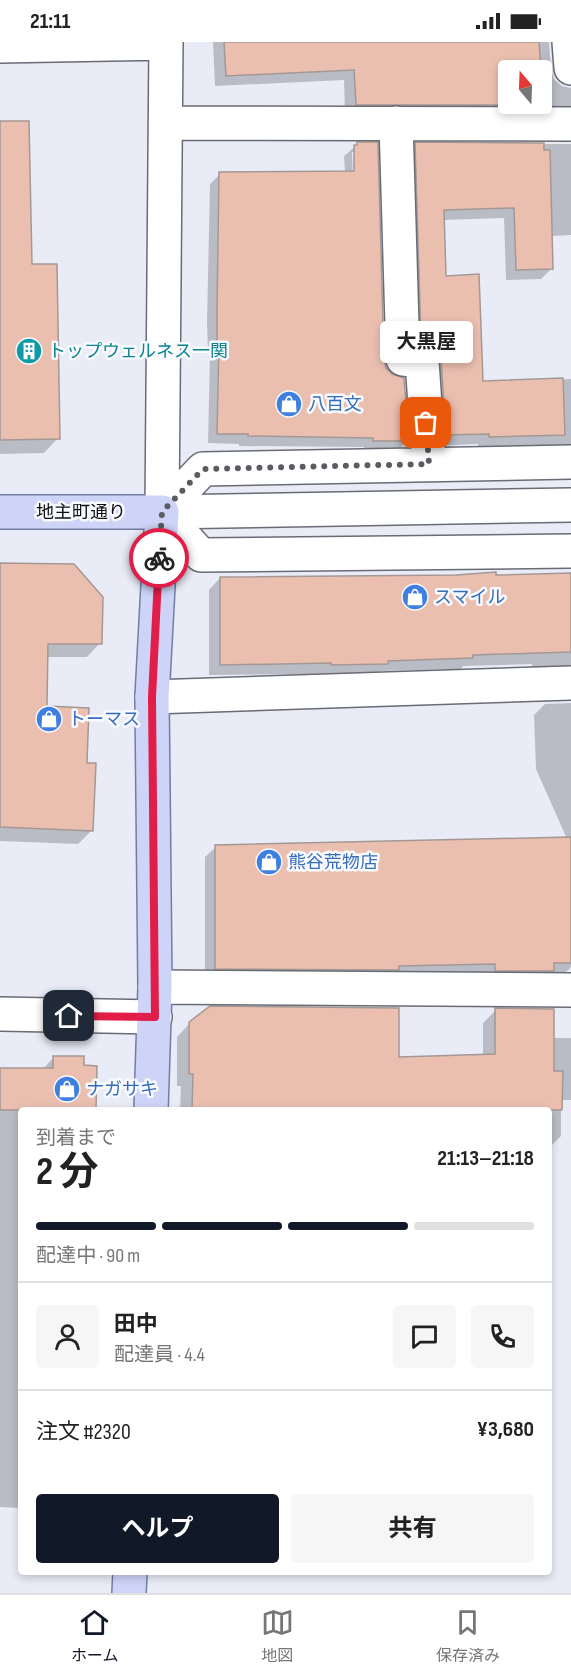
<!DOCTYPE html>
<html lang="ja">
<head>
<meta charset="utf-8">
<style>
	body { margin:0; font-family:"Sofia Sans Condensed","Noto Sans JP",sans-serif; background:#f6f6f6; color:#222; height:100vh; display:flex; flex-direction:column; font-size:22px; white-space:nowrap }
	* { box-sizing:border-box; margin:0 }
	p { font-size:20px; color:#767676 }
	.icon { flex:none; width:33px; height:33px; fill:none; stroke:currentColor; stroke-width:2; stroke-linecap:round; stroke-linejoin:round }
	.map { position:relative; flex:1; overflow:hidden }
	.panel { position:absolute; left:18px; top:1065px; width:534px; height:468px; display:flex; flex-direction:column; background:#fff; border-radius:6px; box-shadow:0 3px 9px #0003 }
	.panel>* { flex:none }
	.needle { width:39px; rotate:341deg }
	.fabs { position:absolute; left:498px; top:18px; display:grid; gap:12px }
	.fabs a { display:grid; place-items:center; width:54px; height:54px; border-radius:6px; background:#fff; box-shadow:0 3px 9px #0003; font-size:30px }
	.pin { position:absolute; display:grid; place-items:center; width:51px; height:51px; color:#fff; margin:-26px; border-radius:12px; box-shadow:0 3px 9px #0006 }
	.courier { position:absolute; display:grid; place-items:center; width:60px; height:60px; margin:-30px; border:4px solid #e11d48; border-radius:50%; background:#fff; color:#222; box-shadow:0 2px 8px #0007 }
	.bubble { position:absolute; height:42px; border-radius:6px; background:#fff; box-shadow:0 3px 9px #0003; font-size:20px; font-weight:700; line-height:42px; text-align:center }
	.headline em { font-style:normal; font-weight:700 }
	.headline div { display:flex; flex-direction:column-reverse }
	.headline { display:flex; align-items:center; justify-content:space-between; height:102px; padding:0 18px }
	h1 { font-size:39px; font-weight:700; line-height:45px }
	.bar { display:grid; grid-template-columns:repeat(4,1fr); gap:9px 6px; align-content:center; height:72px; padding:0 18px }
	.bar i { height:8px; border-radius:4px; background:#e0e0e0 }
	.bar .current { background:#111827 }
	.bar p { grid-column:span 4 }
	.line { display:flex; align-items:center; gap:15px; padding:0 18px; border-top:2px solid #e0e0e0 }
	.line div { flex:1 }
	.round { display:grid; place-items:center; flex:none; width:63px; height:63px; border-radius:6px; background:#f6f6f6 }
	.button { display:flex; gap:12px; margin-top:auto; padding:12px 18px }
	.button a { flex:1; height:69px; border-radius:6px; background:#111827; color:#fff; font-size:24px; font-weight:700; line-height:69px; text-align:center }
	.button a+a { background:#f6f6f6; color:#222 }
	.status { display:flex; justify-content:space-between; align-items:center; height:42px; padding:0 30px; background:#fff; direction:ltr }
	.status svg { height:16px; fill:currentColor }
	.dock { display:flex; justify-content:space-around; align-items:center; height:84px; border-top:2px solid #e0e0e0; background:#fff; font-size:16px; color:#767676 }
	.dock a { display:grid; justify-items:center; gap:3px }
	.dock .current { color:#111827 }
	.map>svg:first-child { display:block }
</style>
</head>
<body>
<div class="status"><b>21:11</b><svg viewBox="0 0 49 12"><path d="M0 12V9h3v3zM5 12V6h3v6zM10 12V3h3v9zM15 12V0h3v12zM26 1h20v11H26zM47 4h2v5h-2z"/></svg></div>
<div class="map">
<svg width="571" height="1551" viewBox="0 0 571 1551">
	<rect width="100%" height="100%" fill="#e9ecf7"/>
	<path fill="#0003" fill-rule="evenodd" d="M 213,0 L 549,0 L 551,28 L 554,37 L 562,44 L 571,46 L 571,78 L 345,73 L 344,38 L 215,44 ZM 508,28 L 542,28 L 542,62 L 508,62 Z
		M 0,101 L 31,224 L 58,396 L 44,411 L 0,412 Z
		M 358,102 L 383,318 L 407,399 L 397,409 L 364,408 L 364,405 L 239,404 L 239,402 L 208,401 L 210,311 L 208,311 L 207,280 L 210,142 L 220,132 L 345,131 L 344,114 ZM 352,110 L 355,110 L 356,137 L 353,137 Z
		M 416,102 L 571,102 L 571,193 L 551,194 L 552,226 L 541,237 L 506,238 L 504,176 L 443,178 L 445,235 L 482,341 L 571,337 L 571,403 L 478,406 L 478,402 L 435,404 L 411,311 L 405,113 Z
		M 0,522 L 100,601 L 87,615 L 46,615 L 46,665 L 85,722 L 92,788 L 78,802 L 0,799 Z
		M 571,532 L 571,630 L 533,634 L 532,622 L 463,624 L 461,627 L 379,629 L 375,633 L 320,633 L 320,632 L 209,633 L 209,548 L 220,536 Z
		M 571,661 L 571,925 L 565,931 L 550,931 L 542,939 L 205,937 L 205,815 L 216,805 L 567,797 L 536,727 L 534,673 L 545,662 Z
		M 496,968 L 553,996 L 571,996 L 571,1058 L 561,1058 L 561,1094 L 549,1106 L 549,1068 L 180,1068 L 181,1044 L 177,1044 L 177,995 L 190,981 L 397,1017 L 483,1014 L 483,981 Z
		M 54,1015 L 83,1025 L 95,1068 L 21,1068 L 21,1466 L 0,1465 L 0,1027 L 42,1028 Z"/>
	<path fill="#eabfaf" stroke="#a49894" stroke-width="1.5" d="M 224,0 L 539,0 L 541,28 L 508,28 L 508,62 L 542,62 L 542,48 L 542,63 L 356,63 L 354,28 L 226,34 Z
		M 0,79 L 29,79 L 32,222 L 57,222 L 60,397 L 0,398 Z
		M 357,100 L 378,100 L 384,318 L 386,326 L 392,332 L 404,336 L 409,399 L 373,399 L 373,396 L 248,394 L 248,392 L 217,392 L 219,301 L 217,301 L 217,269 L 219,130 L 354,129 L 354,103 L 357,103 Z
		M 415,100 L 544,101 L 544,108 L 550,108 L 553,227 L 516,228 L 514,166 L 444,168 L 446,234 L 479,232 L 483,339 L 563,336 L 565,393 L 489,395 L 489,392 L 446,393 L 441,317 L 438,310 L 433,304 L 421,300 Z
		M 0,521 L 74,522 L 103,555 L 102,602 L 48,602 L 47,664 L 89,666 L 87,721 L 96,721 L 93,789 L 0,785 Z
		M 496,530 L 496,533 L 571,531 L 571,610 L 473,613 L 473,616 L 388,619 L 388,622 L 331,623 L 331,621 L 220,623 L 220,535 L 456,533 Z
		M 571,795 L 571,921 L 554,921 L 554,929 L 495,929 L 495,922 L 399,924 L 399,928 L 215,927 L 215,803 Z
		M 210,964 L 399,966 L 399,1015 L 495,1012 L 495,966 L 554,967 L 554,1029 L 563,1029 L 562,1068 L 192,1068 L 193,1032 L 189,1032 L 189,980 Z
		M 53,1014 L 84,1014 L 84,1023 L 97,1024 L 96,1068 L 0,1068 L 0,1026 L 53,1026 Z"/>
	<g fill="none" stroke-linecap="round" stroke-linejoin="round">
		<defs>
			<path id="minor" d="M 166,0 L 162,470 L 201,513 L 571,509
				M 569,0 L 571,26
				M 0,4 L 166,1
				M 167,81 L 571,82
				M 396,81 L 403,317 L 422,319 L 429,422
				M 162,470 L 203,427 L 571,420
				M 162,470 L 571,463
				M 152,655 L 571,641
				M 155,945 L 571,948
				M 0,972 L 155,975"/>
			<path id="major" d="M 0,470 L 162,470 L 152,655 L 155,945 L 151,1068
				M 129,1551 L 130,1530"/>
		</defs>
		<use href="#minor" stroke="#696b75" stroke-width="36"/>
		<use href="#major" stroke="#757ca4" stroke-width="36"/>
		<use href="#minor" stroke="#fff" stroke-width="33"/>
		<use href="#major" stroke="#ced4f8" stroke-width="33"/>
	</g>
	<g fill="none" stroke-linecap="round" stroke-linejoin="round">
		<path stroke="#5a5c62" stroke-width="6" stroke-dasharray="0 10.8" d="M 159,516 L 162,470 L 203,427 L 429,422 L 426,381"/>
		<path stroke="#e11d48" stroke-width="8" d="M 69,974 L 155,975 L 152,655 L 159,516"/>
	</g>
	<defs>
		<symbol id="building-disc" viewBox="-11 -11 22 22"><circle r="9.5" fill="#0f9aa8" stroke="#f8fafe"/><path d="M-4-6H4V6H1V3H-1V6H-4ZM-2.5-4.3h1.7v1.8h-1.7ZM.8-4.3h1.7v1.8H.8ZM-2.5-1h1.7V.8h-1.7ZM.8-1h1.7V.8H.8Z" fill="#fff"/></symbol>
		<symbol id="shop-disc" viewBox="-11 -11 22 22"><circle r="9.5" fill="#3f7fe0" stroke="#f8fafe"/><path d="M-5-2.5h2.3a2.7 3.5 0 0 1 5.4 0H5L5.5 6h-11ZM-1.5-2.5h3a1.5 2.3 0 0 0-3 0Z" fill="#fff"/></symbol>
	</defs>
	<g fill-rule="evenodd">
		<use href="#building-disc" x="14" y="294" width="30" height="30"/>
		<use href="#shop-disc" x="274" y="347" width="30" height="30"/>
		<use href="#shop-disc" x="400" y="540" width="30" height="30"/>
		<use href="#shop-disc" x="34" y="662" width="30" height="30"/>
		<use href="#shop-disc" x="254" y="805" width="30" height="30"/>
		<use href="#shop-disc" x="52" y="1032" width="30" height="30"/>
	</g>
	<g text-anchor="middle" stroke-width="5" stroke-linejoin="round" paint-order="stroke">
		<g font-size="18" fill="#0d838f" stroke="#f8fafe" text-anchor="start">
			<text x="48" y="315">トップウェルネス一関</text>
		</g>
		<g font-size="18" fill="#366cbe" stroke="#f8fafe" text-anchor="start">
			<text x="308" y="368">八百文</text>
			<text x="434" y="561">スマイル</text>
			<text x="68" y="683">トーマス</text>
			<text x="288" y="826">熊谷荒物店</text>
			<text x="86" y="1053">ナガサキ</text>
		</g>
		<g font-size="18" fill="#0d0e12" stroke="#f8fafe">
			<text x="81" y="476">地主町通り</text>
		</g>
	</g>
</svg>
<div class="fabs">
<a><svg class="needle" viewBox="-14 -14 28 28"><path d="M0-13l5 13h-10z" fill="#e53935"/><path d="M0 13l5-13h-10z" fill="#767676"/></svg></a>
</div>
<div class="pin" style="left:426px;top:381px;background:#ea580c"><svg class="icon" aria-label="bag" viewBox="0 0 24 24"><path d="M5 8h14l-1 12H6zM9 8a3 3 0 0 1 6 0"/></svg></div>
<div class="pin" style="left:69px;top:974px;background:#1f2937"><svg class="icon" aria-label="home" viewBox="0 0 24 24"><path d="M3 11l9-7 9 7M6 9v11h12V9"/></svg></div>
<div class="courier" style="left:159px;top:516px"><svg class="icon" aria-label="bike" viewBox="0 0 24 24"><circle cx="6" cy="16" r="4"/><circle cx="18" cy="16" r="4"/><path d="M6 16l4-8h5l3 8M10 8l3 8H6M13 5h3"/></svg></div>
<div class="bubble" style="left:380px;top:279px;width:93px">大黒屋</div>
<section class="panel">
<div class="headline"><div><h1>2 分</h1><p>到着まで</p></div><em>21:13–21:18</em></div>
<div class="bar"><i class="current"></i><i class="current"></i><i class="current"></i><i></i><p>配達中 · 90 m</p></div>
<div class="line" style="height:108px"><a class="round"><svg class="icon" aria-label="person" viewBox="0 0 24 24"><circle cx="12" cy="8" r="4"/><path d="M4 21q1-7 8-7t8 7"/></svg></a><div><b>田中</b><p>配達員 · 4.4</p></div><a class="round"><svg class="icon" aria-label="chat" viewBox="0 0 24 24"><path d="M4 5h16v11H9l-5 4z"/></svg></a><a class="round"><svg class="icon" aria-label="phone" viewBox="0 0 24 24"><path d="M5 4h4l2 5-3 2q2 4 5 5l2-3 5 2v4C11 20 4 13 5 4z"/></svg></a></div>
<div class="line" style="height:78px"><div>注文 #2320</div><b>¥3,680</b></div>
<div class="button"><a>ヘルプ</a><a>共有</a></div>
</section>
</div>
<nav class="dock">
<a class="current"><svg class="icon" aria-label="home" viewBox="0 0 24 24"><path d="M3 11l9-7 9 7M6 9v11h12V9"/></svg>ホーム</a>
<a><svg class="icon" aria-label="map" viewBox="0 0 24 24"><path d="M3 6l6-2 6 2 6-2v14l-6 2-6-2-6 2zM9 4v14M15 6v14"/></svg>地図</a>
<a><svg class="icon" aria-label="saved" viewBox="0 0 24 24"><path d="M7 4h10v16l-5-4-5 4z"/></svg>保存済み</a>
</nav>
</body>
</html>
